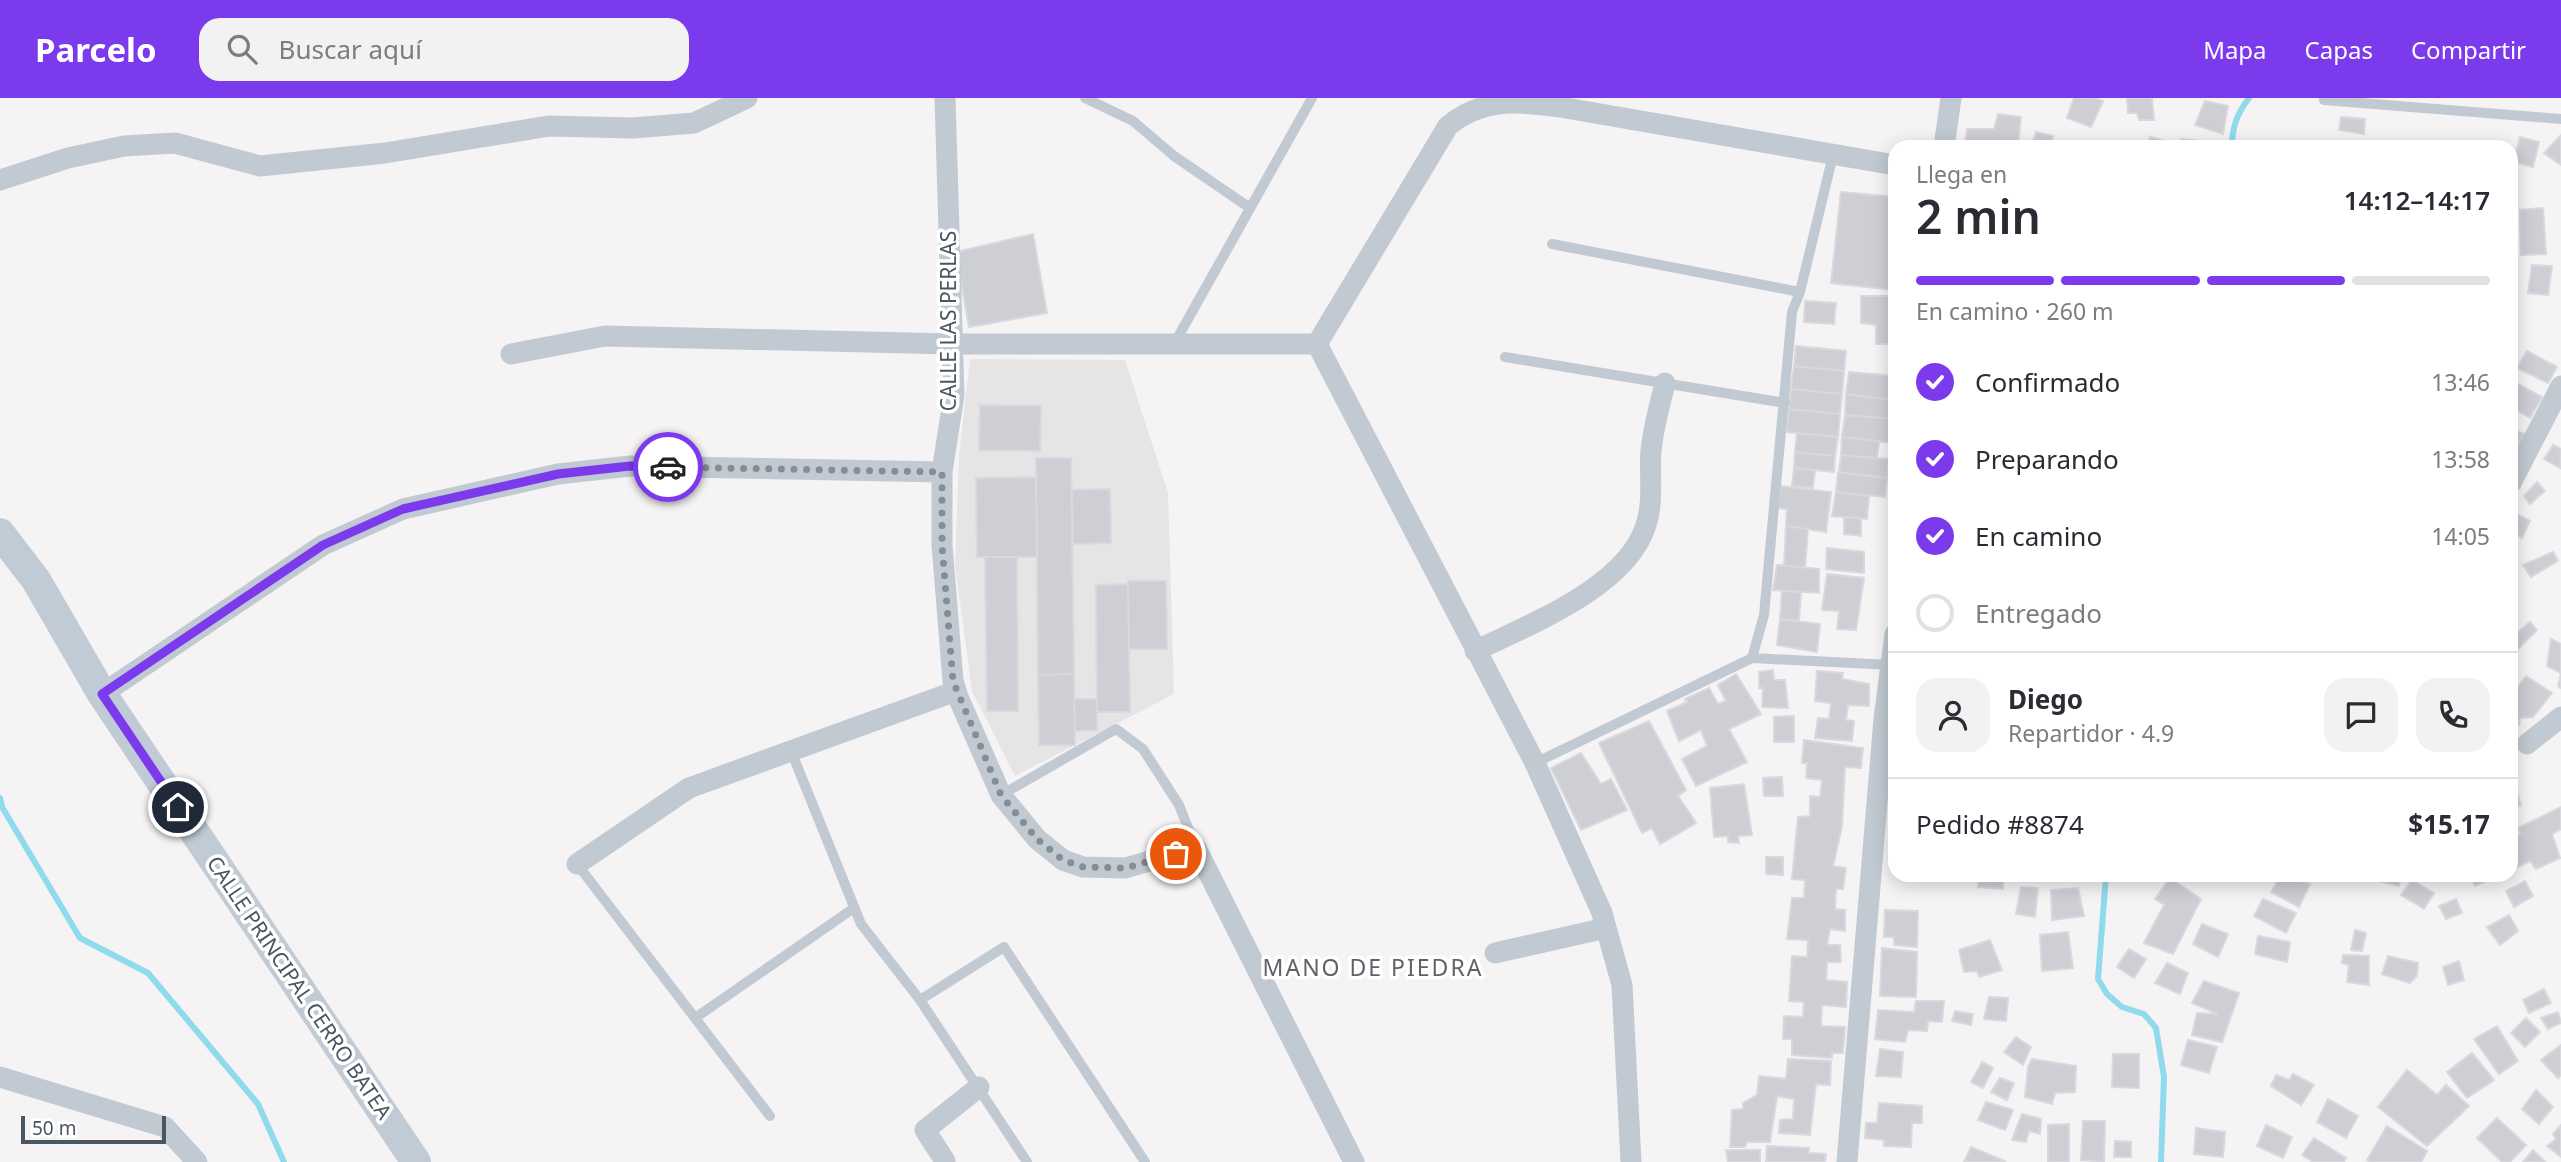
<!DOCTYPE html>
<html lang="es">
<head>
<meta charset="utf-8">
<style>
	body { margin:0; font-family:"Noto Sans",sans-serif; background:#f2f2f3; color:#2b2b33; height:100vh; display:flex; flex-direction:column; font-size:26px; white-space:nowrap }
	* { box-sizing:border-box; margin:0 }
	p { font-size:23px; color:#7c7c81 }
	.icon { flex:none; width:38px; height:38px; fill:none; stroke:currentColor; stroke-width:2; stroke-linecap:round; stroke-linejoin:round }
	.map { position:relative; flex:1; overflow:hidden }
	.panel { position:absolute; left:1888px; top:42px; width:630px; height:742px; display:flex; flex-direction:column; background:#fff; border-radius:21px; box-shadow:0 4px 18px #0003 }
	.panel>* { flex:none }
	.scale { position:absolute; left:21px; bottom:18px; width:145px; box-sizing:border-box; padding-left:7px; border:4px solid #4a5661; border-top:0; font-size:19px; line-height:24px; white-space:nowrap; color:#4a5661; -webkit-text-stroke:5px #fff; paint-order:stroke }
	.pin { position:absolute; display:grid; place-items:center; width:60px; height:60px; color:#fff; margin:-30px; border:4px solid #fff; border-radius:50%; box-shadow:0 2px 7px #0007 }
	.courier { position:absolute; display:grid; place-items:center; width:70px; height:70px; margin:-35px; border:5px solid #7c3aed; border-radius:50%; background:#fff; color:#222; box-shadow:0 2px 9px #0007 }
	.head em { font-style:normal; font-weight:600 }
	.head div { display:flex; flex-direction:column-reverse }
	.head { display:flex; align-items:center; justify-content:space-between; height:119px; padding:0 28px }
	h1 { font-size:46px; font-weight:600; line-height:52px }
	.bar { display:grid; grid-template-columns:repeat(4,1fr); gap:10px 7px; align-content:center; height:84px; padding:0 28px }
	.bar i { height:9px; border-radius:5px; background:#e1e1e2 }
	.bar .active { background:#7c3aed }
	.bar p { grid-column:span 4 }
	.line { display:flex; align-items:center; gap:18px; padding:0 28px; border-top:2px solid #e1e1e2 }
	.line div { flex:1 }
	.round { display:grid; place-items:center; flex:none; width:74px; height:74px; border-radius:21px; background:#f2f2f3 }
	ol { padding:0 28px; list-style:none }
	li { display:flex; align-items:center; gap:21px; height:77px }
	li p { margin-inline-start:auto }
	li .icon { padding:7px; border-radius:50%; background:#7c3aed; color:#fff; stroke-width:4 }
	li:last-child { color:#7c7c81 }
	li i { width:38px; height:38px; border:4px solid #e1e1e2; border-radius:50% }
	header { display:flex; align-items:center; gap:42px; box-sizing:border-box; height:98px; padding:0 35px; background:#7c3aed; color:#fff }
	header strong { font-size:33px }
	nav { display:flex; gap:38px; margin-inline-start:auto; font-size:24px }
	.search { width:490px; height:63px; background:#f2f2f3; display:flex; align-items:center; gap:18px; box-sizing:border-box; padding:0 24px; border-radius:21px; color:#7c7c81; font-size:26px }
	.map>svg:first-child { display:block }
</style>
</head>
<body>
<header>
<strong>Parcelo</strong>
<div class="search"><svg class="icon" aria-label="search" viewBox="0 0 24 24"><circle cx="10" cy="10" r="6"/><path d="M15 15l6 6"/></svg>Buscar aquí</div>
<nav><a>Mapa</a><a>Capas</a><a>Compartir</a></nav>
</header>
<div class="map">
<svg width="2561" height="1064" viewBox="0 0 2561 1064">
	<rect width="100%" height="100%" fill="#f5f3f3"/>
	<path fill="#e6e4e5" d="M 970,261 L 1125,262 L 1168,395 L 1174,596 L 1015,678 L 972,593 L 955,467 L 959,358 Z"/>
	<g fill="none" stroke-linecap="round" stroke-linejoin="round">
		<path stroke="#90daee" stroke-width="6" d="M 2232,49 C 2232,29 2237,16 2249,0
			M 0,700 L 2,709 L 80,840 L 148,875 L 258,1006 L 284,1064
			M 2106,777 L 2098,881 L 2107,896 L 2122,909 L 2144,916 L 2156,930 L 2164,979 L 2161,1064"/>
	</g>
	<path fill="#cdcfd5" stroke="#d7d9de" stroke-width="2" d="M 2074,0 L 2094,0 L 2103,3 L 2091,29 L 2067,20 Z
		M 2127,0 L 2152,0 L 2154,22 L 2139,22 L 2137,15 L 2128,15 Z
		M 2205,3 L 2228,8 L 2223,36 L 2195,27 Z
		M 1998,16 L 2021,19 L 2018,46 L 2010,46 L 2010,49 L 1965,49 L 1967,31 L 1994,31 Z
		M 2341,19 L 2365,21 L 2364,36 L 2339,32 Z
		M 2036,34 L 2053,38 L 2051,49 L 2031,49 Z
		M 2561,37 L 2561,67 L 2544,55 Z
		M 2150,39 L 2165,43 L 2164,49 L 2146,49 Z
		M 2520,39 L 2539,44 L 2533,69 L 2514,64 Z
		M 2181,41 L 2201,43 L 2199,49 L 2178,49 Z
		M 2269,43 L 2293,43 L 2293,49 L 2269,49 Z
		M 1841,94 L 1895,99 L 1895,171 L 1893,192 L 1831,185 Z
		M 2543,110 L 2546,156 L 2521,157 L 2520,112 Z
		M 1033,136 L 1047,215 L 969,229 L 956,154 Z
		M 2532,167 L 2552,168 L 2548,197 L 2528,195 Z
		M 1861,198 L 1895,198 L 1895,246 L 1876,246 L 1876,227 L 1861,225 Z
		M 1805,203 L 1836,205 L 1834,226 L 1804,224 Z
		M 1796,248 L 1846,253 L 1844,273 L 1794,268 Z
		M 2527,253 L 2557,269 L 2548,285 L 2517,270 Z
		M 1794,268 L 1844,273 L 1842,296 L 1791,291 Z
		M 1849,274 L 1895,278 L 1895,302 L 1846,296 Z
		M 2518,286 L 2542,299 L 2530,320 L 2511,309 L 2511,298 Z
		M 1791,291 L 1842,296 L 1840,316 L 1789,311 Z
		M 1846,296 L 1895,302 L 1893,321 L 1845,317 Z
		M 980,307 L 1041,308 L 1040,353 L 979,352 Z
		M 1789,311 L 1840,316 L 1838,339 L 1786,334 Z
		M 1845,317 L 1893,321 L 1892,345 L 1842,339 Z
		M 2511,331 L 2524,336 L 2511,361 Z
		M 1797,335 L 1838,339 L 1835,358 L 1795,354 Z
		M 1842,339 L 1879,343 L 1877,360 L 1841,357 Z
		M 2553,347 L 2561,351 L 2560,370 L 2544,361 Z
		M 1795,354 L 1835,358 L 1834,374 L 1794,370 Z
		M 1841,357 L 1888,361 L 1887,380 L 1839,374 Z
		M 1036,360 L 1071,360 L 1074,576 L 1038,577 Z
		M 1794,370 L 1815,372 L 1813,390 L 1792,388 Z
		M 1838,374 L 1887,380 L 1885,399 L 1836,394 Z
		M 1036,379 L 1037,459 L 977,459 L 976,380 Z
		M 2537,384 L 2545,393 L 2530,406 L 2524,398 Z
		M 1781,388 L 1831,394 L 1826,434 L 1786,428 L 1787,411 L 1778,410 Z
		M 1110,391 L 1111,445 L 1073,446 L 1072,392 Z
		M 1836,394 L 1869,398 L 1867,421 L 1832,418 Z
		M 2513,414 L 2530,423 L 2522,440 L 2511,434 Z
		M 1844,419 L 1861,420 L 1861,438 L 1844,436 Z
		M 1786,428 L 1808,431 L 1805,469 L 1784,468 Z
		M 1827,450 L 1864,454 L 1864,475 L 1826,471 Z
		M 2553,454 L 2558,463 L 2531,479 L 2523,467 Z
		M 985,459 L 1017,459 L 1018,613 L 987,613 Z
		M 1777,467 L 1819,471 L 1819,495 L 1773,492 Z
		M 1827,476 L 1864,480 L 1856,532 L 1837,531 L 1839,513 L 1822,512 Z
		M 1128,483 L 1166,483 L 1167,551 L 1129,551 Z
		M 1128,486 L 1130,614 L 1097,614 L 1096,487 Z
		M 1782,493 L 1801,494 L 1799,523 L 1780,521 Z
		M 1780,521 L 1820,526 L 1817,554 L 1777,547 Z
		M 2530,524 L 2537,532 L 2517,552 L 2511,547 L 2511,540 Z
		M 2551,541 L 2561,546 L 2561,590 L 2558,588 L 2561,575 L 2547,568 Z
		M 1773,572 L 1774,582 L 1785,582 L 1788,610 L 1762,609 L 1763,590 L 1759,590 L 1759,574 Z
		M 1817,573 L 1843,575 L 1842,581 L 1869,586 L 1869,608 L 1848,607 L 1846,622 L 1854,623 L 1852,643 L 1815,640 L 1818,620 L 1829,621 L 1831,605 L 1815,603 Z
		M 1074,576 L 1075,647 L 1039,647 L 1038,577 Z
		M 1736,576 L 1761,616 L 1729,631 L 1747,664 L 1696,688 L 1682,661 L 1707,648 L 1701,632 L 1679,643 L 1667,613 L 1687,604 L 1685,601 L 1709,590 L 1718,606 L 1726,603 L 1718,587 Z
		M 2526,578 L 2552,595 L 2533,619 L 2520,620 L 2519,627 L 2511,627 L 2511,598 Z
		M 1074,601 L 1097,601 L 1097,632 L 1075,633 Z
		M 1794,618 L 1794,644 L 1774,644 L 1774,619 Z
		M 1649,623 L 1686,692 L 1678,698 L 1696,725 L 1660,746 L 1652,730 L 1642,735 L 1599,645 Z
		M 1804,642 L 1863,650 L 1861,670 L 1845,669 L 1842,728 L 1833,768 L 1846,770 L 1843,791 L 1836,791 L 1835,811 L 1845,812 L 1845,833 L 1830,831 L 1827,847 L 1840,847 L 1841,864 L 1827,864 L 1826,882 L 1847,884 L 1846,909 L 1822,907 L 1821,928 L 1845,929 L 1843,955 L 1832,955 L 1832,960 L 1792,957 L 1792,941 L 1783,941 L 1784,918 L 1803,919 L 1804,904 L 1789,903 L 1792,858 L 1807,859 L 1808,842 L 1787,841 L 1792,800 L 1804,800 L 1805,782 L 1792,781 L 1798,719 L 1810,718 L 1810,698 L 1820,699 L 1822,682 L 1806,680 L 1807,665 L 1802,665 Z
		M 1581,655 L 1601,686 L 1611,681 L 1627,712 L 1581,732 L 1551,670 Z
		M 1782,679 L 1783,698 L 1764,698 L 1763,680 Z
		M 1744,686 L 1752,737 L 1738,738 L 1739,745 L 1728,744 L 1728,738 L 1714,739 L 1710,690 Z
		M 2515,688 L 2521,707 L 2511,711 L 2511,689 Z
		M 2561,709 L 2561,731 L 2552,736 L 2560,760 L 2536,771 L 2530,763 L 2511,772 L 2511,741 L 2521,736 L 2518,730 Z
		M 1766,759 L 1783,759 L 1783,777 L 1766,776 Z
		M 1980,777 L 2003,777 L 2003,791 L 1978,789 Z
		M 2281,777 L 2310,786 L 2299,809 L 2271,794 Z
		M 2381,777 L 2401,777 L 2399,788 L 2379,783 Z
		M 2470,777 L 2496,777 L 2496,778 L 2475,788 Z
		M 2170,780 L 2201,801 L 2173,856 L 2144,845 L 2164,807 L 2155,801 Z
		M 2412,782 L 2434,795 L 2424,811 L 2401,797 Z
		M 2525,783 L 2533,798 L 2514,809 L 2506,793 Z
		M 2021,789 L 2038,790 L 2035,819 L 2016,816 Z
		M 2078,790 L 2084,818 L 2052,822 L 2051,792 Z
		M 2263,801 L 2296,815 L 2286,835 L 2254,818 Z
		M 2456,801 L 2462,815 L 2446,821 L 2439,808 Z
		M 1885,812 L 1918,813 L 1917,849 L 1894,847 L 1894,839 L 1884,839 Z
		M 2509,817 L 2518,833 L 2500,847 L 2487,829 Z
		M 2202,826 L 2228,836 L 2218,859 L 2193,846 Z
		M 2355,832 L 2366,835 L 2362,853 L 2351,852 Z
		M 2068,834 L 2073,870 L 2042,873 L 2040,837 Z
		M 2258,838 L 2290,844 L 2287,864 L 2255,856 Z
		M 1990,842 L 2002,872 L 1979,879 L 1977,873 L 1964,874 L 1959,852 Z
		M 1882,850 L 1917,854 L 1916,899 L 1880,898 Z
		M 2129,851 L 2146,861 L 2134,880 L 2117,869 Z
		M 2343,857 L 2369,858 L 2369,887 L 2347,884 L 2349,867 L 2342,865 Z
		M 2388,858 L 2418,865 L 2417,878 L 2410,885 L 2382,876 Z
		M 2459,863 L 2464,882 L 2448,887 L 2443,869 Z
		M 2167,865 L 2188,875 L 2180,896 L 2155,885 Z
		M 2204,883 L 2239,895 L 2222,944 L 2192,937 L 2197,915 L 2218,916 L 2192,905 Z
		M 2544,891 L 2551,905 L 2529,915 L 2523,902 Z
		M 1989,899 L 2008,900 L 2006,923 L 1984,921 Z
		M 1916,903 L 1944,903 L 1942,924 L 1928,923 L 1927,933 L 1908,932 L 1905,944 L 1875,941 L 1878,912 L 1914,914 Z
		M 1955,913 L 1973,916 L 1971,927 L 1952,923 Z
		M 2558,914 L 2561,925 L 2548,931 L 2541,920 Z
		M 2526,920 L 2540,934 L 2525,949 L 2511,935 Z
		M 2497,928 L 2518,963 L 2499,976 L 2474,941 Z
		M 2016,939 L 2031,949 L 2023,967 L 2004,954 Z
		M 2188,942 L 2217,949 L 2209,975 L 2181,967 Z
		M 2561,947 L 2561,977 L 2558,980 L 2541,962 Z
		M 1880,951 L 1903,954 L 1901,979 L 1876,978 Z
		M 2472,955 L 2494,982 L 2467,1000 L 2447,974 Z
		M 2113,956 L 2139,956 L 2139,990 L 2112,989 Z
		M 1788,961 L 1831,963 L 1830,987 L 1816,986 L 1810,1037 L 1779,1035 L 1780,1022 L 1793,1021 L 1794,1001 L 1777,998 L 1770,1044 L 1747,1044 L 1745,1049 L 1730,1049 L 1732,1012 L 1743,1011 L 1743,1005 L 1757,997 L 1759,978 L 1786,981 Z
		M 2032,961 L 2076,968 L 2075,994 L 2055,995 L 2052,1006 L 2025,999 L 2028,969 Z
		M 1982,964 L 1993,970 L 1983,990 L 1971,984 Z
		M 2407,972 L 2437,997 L 2446,987 L 2469,1008 L 2427,1048 L 2378,1009 Z
		M 2293,976 L 2314,987 L 2301,1007 L 2271,988 L 2276,977 L 2289,982 Z
		M 2000,980 L 2014,985 L 2007,1002 L 1991,994 Z
		M 2536,992 L 2553,1009 L 2539,1026 L 2522,1011 Z
		M 2328,1001 L 2358,1018 L 2346,1040 L 2317,1024 Z
		M 1986,1004 L 2013,1012 L 2005,1032 L 1978,1022 Z
		M 1879,1005 L 1922,1008 L 1922,1025 L 1912,1025 L 1911,1049 L 1884,1048 L 1884,1042 L 1865,1040 L 1866,1025 L 1877,1025 Z
		M 2022,1016 L 2041,1021 L 2040,1036 L 2029,1033 L 2026,1044 L 2012,1042 Z
		M 2497,1020 L 2526,1047 L 2510,1064 L 2502,1064 L 2477,1040 Z
		M 2083,1023 L 2105,1023 L 2104,1064 L 2081,1062 Z
		M 2069,1026 L 2069,1064 L 2048,1064 L 2048,1027 Z
		M 2266,1027 L 2292,1039 L 2283,1060 L 2257,1048 Z
		M 2561,1027 L 2561,1059 L 2547,1048 L 2556,1041 L 2553,1036 Z
		M 2387,1028 L 2427,1053 L 2421,1064 L 2371,1064 L 2367,1062 Z
		M 2196,1030 L 2225,1034 L 2223,1059 L 2194,1056 Z
		M 2314,1040 L 2346,1060 L 2344,1064 L 2313,1064 L 2302,1057 Z
		M 2115,1043 L 2131,1044 L 2131,1059 L 2114,1059 Z
		M 1767,1048 L 1809,1050 L 1809,1055 L 1826,1056 L 1825,1064 L 1766,1064 Z
		M 1971,1049 L 2005,1063 L 2004,1064 L 1964,1064 Z
		M 1726,1052 L 1760,1052 L 1760,1064 L 1728,1064 Z
		M 2533,1052 L 2545,1064 L 2523,1064 Z"/>
	<g fill="none" stroke-linecap="round" stroke-linejoin="round">
		<path stroke="#c1cad2" stroke-width="10" d="M 1085,0 L 1133,23 L 1174,58 L 1250,110
			M 2324,2 L 2561,21
			M 1552,146 L 1800,194
			M 1174,246 L 1312,0
			M 1505,259 L 1785,305
			M 1752,560 L 1764,517 L 1792,214 L 1800,194 L 1833,57
			M 791,653 L 861,826 L 920,902 L 1027,1064
			M 1535,665 L 1752,560 L 1892,567
			M 1001,697 L 1116,631 L 1143,651 L 1179,707 L 1196,750
			M 577,766 L 770,1018
			M 920,902 L 1004,849 L 1145,1064
			M 695,920 L 854,810"/>
		<path stroke="#c1cad2" stroke-width="21" d="M 945,0 L 954,297 L 942,374 L 942,447 L 953,583 L 958,599 L 1001,697 L 1037,741 L 1063,762 L 1083,769 L 1125,770 L 1196,750 L 1354,1064
			M 1944,49 L 1951,0
			M 0,82 L 68,60 L 124,48 L 175,45 L 260,68 L 385,55 L 549,28 L 633,30 L 694,25 L 747,0
			M 1317,246 L 1535,665 L 1602,815 L 1622,887 L 1631,1064
			M 1317,246 L 1448,28 C 1482,0 1516,3 1560,9 L 1895,67
			M 511,256 L 605,238 L 952,246 L 1317,246
			M 2511,385 L 2561,288
			M 1475,553 C 1530,526 1627,489 1646,427 C 1654,403 1649,377 1651,353 C 1653,330 1660,307 1665,285
			M 102,596 L 323,447 L 403,411 L 558,376 L 630,368 L 942,374
			M 2527,646 L 2561,619
			M 577,766 L 689,690 L 956,593
			M 1495,855 L 1606,830
			M 0,979 L 165,1029 L 197,1064
			M 944,1064 L 945,1063 L 925,1032 L 979,989
			M 1847,1064 L 1884,621 L 1895,536"/>
		<path stroke="#c1cbd6" stroke-width="30" d="M 0,435 L 36,482 L 102,596 L 416,1064"/>
	</g>
	<g fill="none" stroke-linecap="round" stroke-linejoin="round">
		<path stroke="#868d94" stroke-width="7" stroke-dasharray="0 12.6" d="M 668,369 L 942,374 L 942,447 L 953,583 L 1001,697 L 1037,741 L 1063,762 L 1083,769 L 1125,770 L 1176,756"/>
		<path stroke="#7c3aed" stroke-width="9" d="M 178,709 L 102,596 L 323,447 L 403,411 L 558,376 L 630,368 L 668,369"/>
	</g>
	<g text-anchor="middle" stroke-width="7" stroke-linejoin="round" paint-order="stroke">
		<g font-size="21" fill="#4a5661" stroke="#fff">
			<text transform="translate(949 223) rotate(-90)" y="7">CALLE LAS PERLAS</text>
			<text transform="translate(299 890) rotate(56)" y="7">CALLE PRINCIPAL CERRO BATEA</text>
		</g>
		<g font-size="23" letter-spacing="2" fill="#5f6368" stroke="#fff">
			<text x="1373" y="878">MANO DE PIEDRA</text>
		</g>
	</g>
</svg>
<div class="scale">50 m</div>
<div class="pin" style="left:1176px;top:756px;background:#ea580c"><svg class="icon" aria-label="bag" viewBox="0 0 24 24"><path d="M5 8h14l-1 12H6zM9 8a3 3 0 0 1 6 0"/></svg></div>
<div class="pin" style="left:178px;top:709px;background:#1f2937"><svg class="icon" aria-label="home" viewBox="0 0 24 24"><path d="M3 11l9-7 9 7M6 9v11h12V9"/></svg></div>
<div class="courier" style="left:668px;top:369px"><svg class="icon" aria-label="car" viewBox="0 0 24 24"><path d="M5 17H2v-5l4-1 3-4h7l3 4 3 1v5h-3M9 17h6M6 11h13"/><circle cx="7" cy="17" r="2"/><circle cx="17" cy="17" r="2"/></svg></div>
<section class="panel">
<div class="head"><div><h1>2 min</h1><p>Llega en</p></div><em>14:12–14:17</em></div>
<div class="bar"><i class="active"></i><i class="active"></i><i class="active"></i><i></i><p>En camino · 260 m</p></div>
<ol>
<li><svg class="icon" aria-label="check" viewBox="0 0 24 24"><path d="M5 12l5 5 9-10"/></svg>Confirmado<p>13:46</p></li>
<li><svg class="icon" aria-label="check" viewBox="0 0 24 24"><path d="M5 12l5 5 9-10"/></svg>Preparando<p>13:58</p></li>
<li><svg class="icon" aria-label="check" viewBox="0 0 24 24"><path d="M5 12l5 5 9-10"/></svg>En camino<p>14:05</p></li>
<li><i></i>Entregado</li>
</ol>
<div class="line" style="height:126px"><a class="round"><svg class="icon" aria-label="person" viewBox="0 0 24 24"><circle cx="12" cy="8" r="4"/><path d="M4 21q1-7 8-7t8 7"/></svg></a><div><b>Diego</b><p>Repartidor · 4.9</p></div><a class="round"><svg class="icon" aria-label="chat" viewBox="0 0 24 24"><path d="M4 5h16v11H9l-5 4z"/></svg></a><a class="round"><svg class="icon" aria-label="phone" viewBox="0 0 24 24"><path d="M5 4h4l2 5-3 2q2 4 5 5l2-3 5 2v4C11 20 4 13 5 4z"/></svg></a></div>
<div class="line" style="height:91px"><div>Pedido #8874</div><b>$15.17</b></div>
</section>
</div>
</body>
</html>
